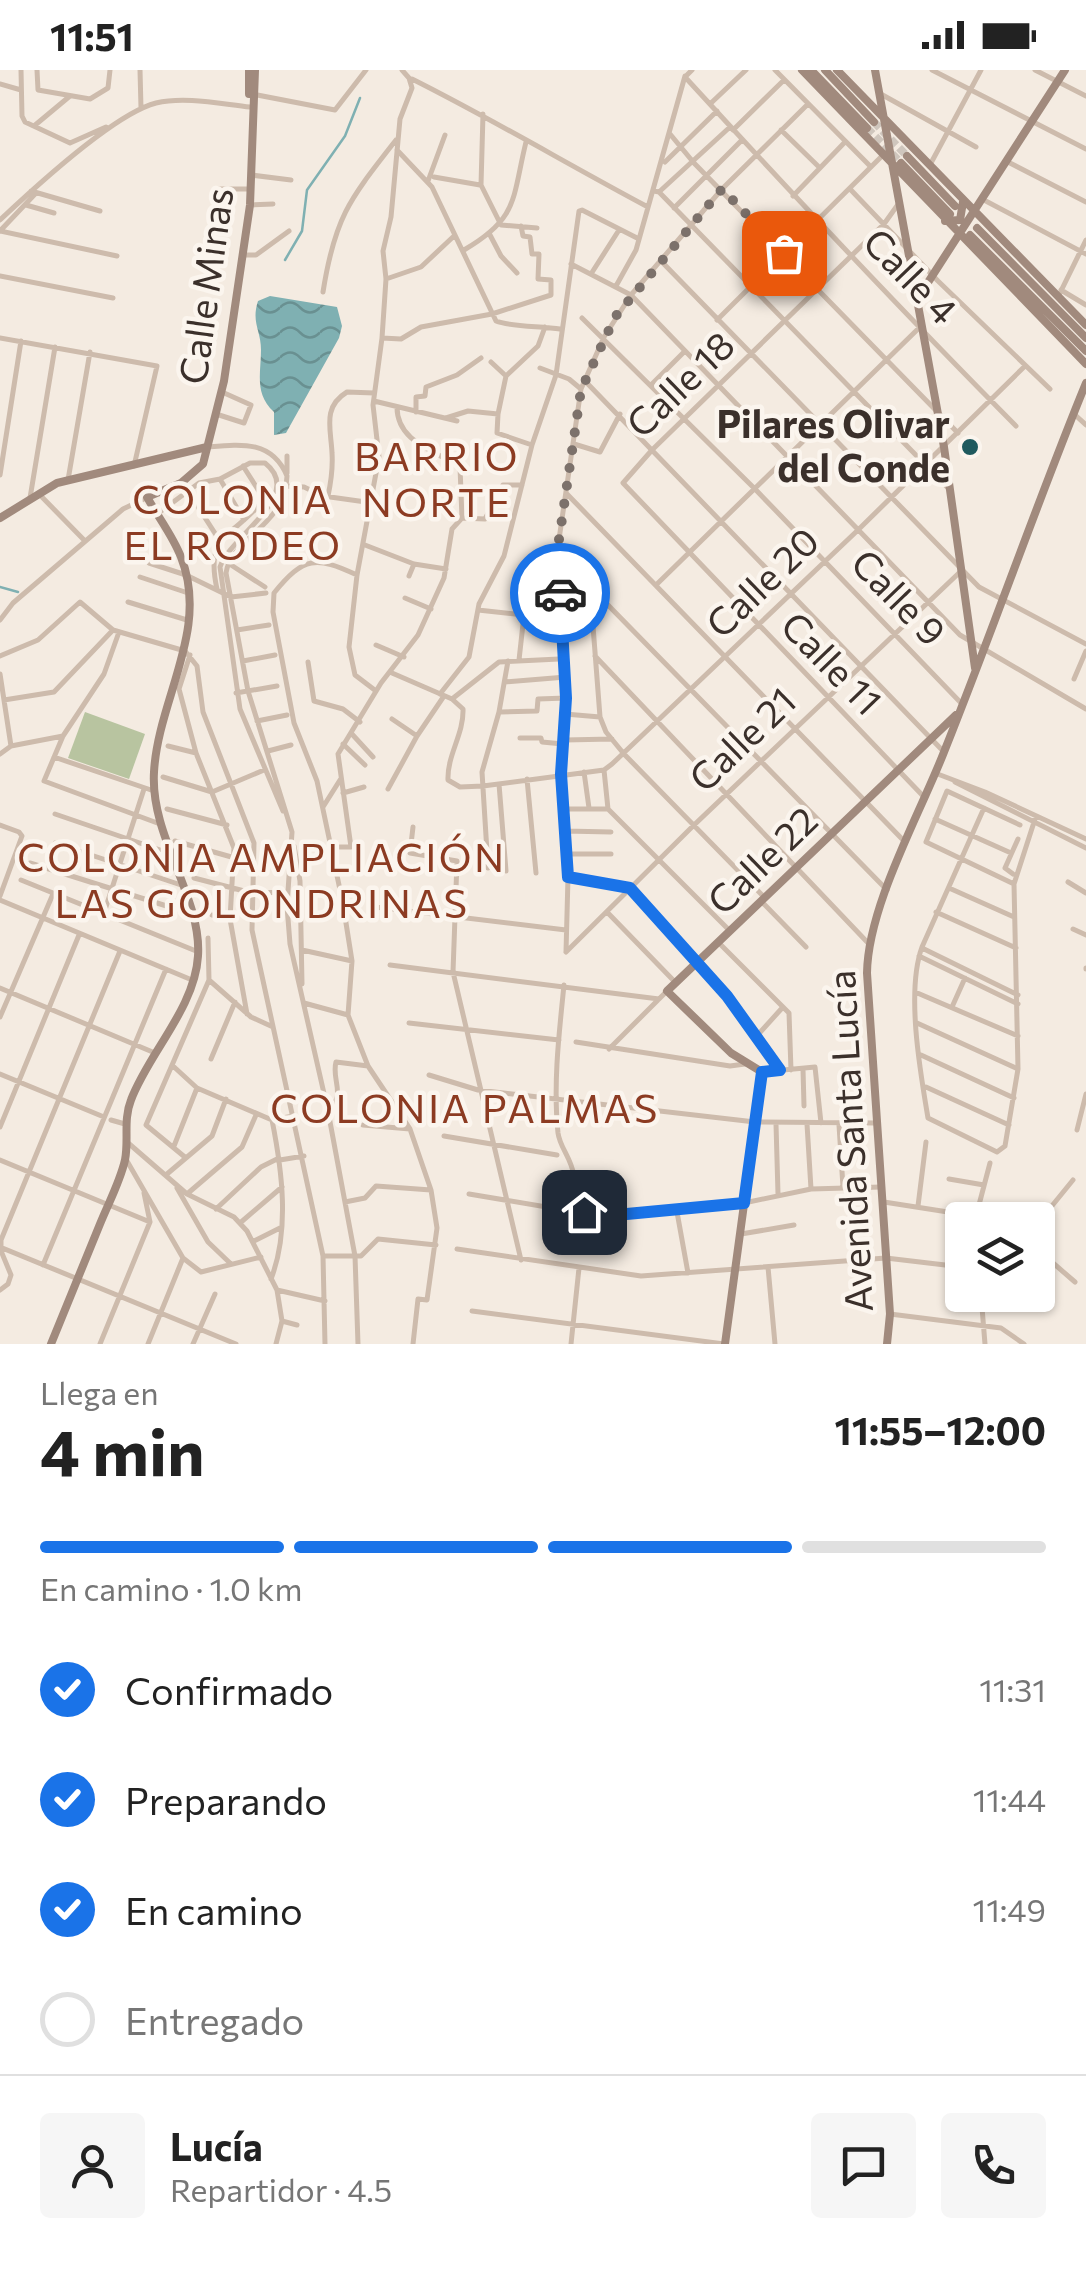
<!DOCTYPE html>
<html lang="es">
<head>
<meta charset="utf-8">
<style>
	body { margin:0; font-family:Commissioner,sans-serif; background:#f6f6f6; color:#222; height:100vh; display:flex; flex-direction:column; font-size:38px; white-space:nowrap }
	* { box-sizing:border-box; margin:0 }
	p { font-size:32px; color:#767676 }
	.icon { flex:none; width:55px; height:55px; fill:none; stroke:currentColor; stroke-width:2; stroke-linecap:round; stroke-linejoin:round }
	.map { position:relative; height:1274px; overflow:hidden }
	.sheet { display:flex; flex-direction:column; background:#fff; flex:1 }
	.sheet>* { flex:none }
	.controls { position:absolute; left:945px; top:1132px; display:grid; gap:20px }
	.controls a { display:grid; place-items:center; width:110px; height:110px; border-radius:10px; background:#fff; box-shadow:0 2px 8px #0004; font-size:50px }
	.pin { position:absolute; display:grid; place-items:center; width:85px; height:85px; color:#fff; margin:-42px; border-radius:20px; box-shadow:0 5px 15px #0006 }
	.courier { position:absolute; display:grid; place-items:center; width:100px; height:100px; margin:-50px; border:8px solid #1a73e8; border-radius:50%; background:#fff; color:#222; box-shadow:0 2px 12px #0007 }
	.summary em { font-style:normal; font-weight:700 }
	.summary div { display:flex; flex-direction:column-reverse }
	.summary { display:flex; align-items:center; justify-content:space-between; height:170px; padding:0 40px }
	h1 { font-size:65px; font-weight:700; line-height:75px }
	.bar { display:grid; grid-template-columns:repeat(4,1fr); gap:15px 10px; align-content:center; height:120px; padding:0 40px }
	.bar i { height:12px; border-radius:8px; background:#e0e0e0 }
	.bar .active { background:#1a73e8 }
	.bar p { grid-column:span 4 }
	.line { display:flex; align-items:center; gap:25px; padding:0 40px; border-top:2px solid #e0e0e0 }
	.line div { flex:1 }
	.round { display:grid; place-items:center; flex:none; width:105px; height:105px; border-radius:10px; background:#f6f6f6 }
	ol { padding:0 40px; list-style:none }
	li { display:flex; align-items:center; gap:30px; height:110px }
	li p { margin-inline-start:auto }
	li .icon { padding:10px; border-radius:50%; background:#1a73e8; color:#fff; stroke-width:4 }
	li:last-child { color:#767676 }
	li i { width:55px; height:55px; border:5px solid #e0e0e0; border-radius:50% }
	.status { display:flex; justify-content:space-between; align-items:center; height:70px; padding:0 50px; background:#fff; direction:ltr }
	.status svg { height:28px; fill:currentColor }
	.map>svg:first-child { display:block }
</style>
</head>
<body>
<div class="status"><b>11:51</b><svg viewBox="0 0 49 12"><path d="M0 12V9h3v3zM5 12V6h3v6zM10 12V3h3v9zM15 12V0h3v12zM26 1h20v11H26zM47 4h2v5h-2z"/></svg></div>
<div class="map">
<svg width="1086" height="1274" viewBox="0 0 1086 1274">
	<defs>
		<pattern id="water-waves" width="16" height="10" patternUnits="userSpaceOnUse" patternTransform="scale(2.5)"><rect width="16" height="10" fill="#7fb0b2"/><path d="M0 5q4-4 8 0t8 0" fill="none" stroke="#699091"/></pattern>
	</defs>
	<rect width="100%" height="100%" fill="#f4ebe1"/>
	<path fill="#b8c4a0" d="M 85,642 L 145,664 L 129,709 L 68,688 Z"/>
	<path fill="url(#water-waves)" d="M 270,226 L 337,237 L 342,256 L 339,268 L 286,363 L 274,365 L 274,342 C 254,324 261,303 261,280 C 261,260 251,253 258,231 Z"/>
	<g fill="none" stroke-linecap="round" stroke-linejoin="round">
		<path stroke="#7fb0b2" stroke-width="2.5" d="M 285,190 L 302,161 L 307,120 L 345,66 L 360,28
			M 0,517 L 18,522"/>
		<path stroke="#cfc6bd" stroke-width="8" stroke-dasharray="8 4" stroke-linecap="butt" d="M 874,52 L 907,86
			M 867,58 L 901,93"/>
		<path stroke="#cdbbac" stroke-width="5" d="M 21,0 L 22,46 L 25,52 L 70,73 L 106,57
			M 37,0 L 38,20 L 90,29 L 108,18 L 110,0
			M 140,0 L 141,38
			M 692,0 L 685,7 C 793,125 903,242 1016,356
			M 775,0 L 871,97
			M 932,0 L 1086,79
			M 1035,0 L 1086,26
			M 412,9 C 492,49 569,95 648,137
			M 0,14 L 21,20
			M 879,23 L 976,77
			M 252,24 L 335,40 L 366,0
			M 710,34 L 746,0
			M 483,44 L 481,115 L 501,155 L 537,158
			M 34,56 L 70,26
			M 733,60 L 784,10
			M 781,60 L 820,98
			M 670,64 L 694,93 L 958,363
			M 397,80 L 432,117 L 496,251 C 510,257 542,256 560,259
			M 665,92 L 717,41
			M 1008,92 L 1086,132
			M 931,93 L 981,0
			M 251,105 L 291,110
			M 434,107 L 480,115
			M 428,111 L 445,65
			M 216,119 L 251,119
			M 850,119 L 938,211 L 1050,319
			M 31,121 L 100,141
			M 654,121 L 659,122 L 950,420
			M 659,122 L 730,57
			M 793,126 L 845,72
			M 982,129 L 1086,184
			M 899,133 L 884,154 L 652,380 L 623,413 L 925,728
			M 26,135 L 54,143
			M 250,135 L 273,134
			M 674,138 L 742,70
			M 0,150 C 34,118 114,44 156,33 C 185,26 221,34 250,37
			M 0,161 L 117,186
			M 0,161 L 36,123
			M 490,165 L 501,186 L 517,203
			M 464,180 C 519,148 512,129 526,72
			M 243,185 L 256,185 L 289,161
			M 661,191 L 979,517 L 1086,574
			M 571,194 L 631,225 L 960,565 L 1086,639
			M 591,204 L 619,160
			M 0,206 L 113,228
			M 386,209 L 421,197 L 454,166
			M 616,216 L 636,180 L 685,6
			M 1061,220 L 1086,235
			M 323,222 C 335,146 350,129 396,70
			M 1059,225 L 1086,170
			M 582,248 L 755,419 L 962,634
			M 717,250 L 885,83
			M 0,268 L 157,296 L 134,396
			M 382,268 L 401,269 L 421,257 L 492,244 L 551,225 L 551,210 L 538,209 L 539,184 L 532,184 L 530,167 L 523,166 L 521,156
			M 491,292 L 506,306
			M 540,298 L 569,309 L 581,319
			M 585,311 L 944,682
			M 652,314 L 685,281
			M 374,331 L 457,351
			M 397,337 C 397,373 437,381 460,397 L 462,448
			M 416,342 L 416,327 L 425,326 L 426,317 L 457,305 L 481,288
			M 216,344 L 244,353 L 251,335 L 222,322
			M 498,344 L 506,306 L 538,276 L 545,257
			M 1074,344 L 1086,355
			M 446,348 L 468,341 L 498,344 L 497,363 L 532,375
			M 574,374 L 600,382 L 620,344
			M 207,377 C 241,374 272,370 287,406 C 286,456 231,468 226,503 L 248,621 L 292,762 L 287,836 L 290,874 L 328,1041 L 355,1186 L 358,1274
			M 287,403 L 287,386
			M 0,405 L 21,271
			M 220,409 L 244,450
			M 68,410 L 90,282
			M 287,416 L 304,417 L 323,426 L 373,433
			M 189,423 L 220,471
			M 39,424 L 85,471
			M 567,424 L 904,771
			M 328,426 C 331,412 333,398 332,383 C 331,359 322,337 347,322 L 374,323
			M 30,428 L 55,277
			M 157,444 L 199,413 L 220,409 L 250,393 L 265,393 C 306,425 230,466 220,497 L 240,639 L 283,741
			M 462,448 L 485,449 L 503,415 L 522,415
			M 365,475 L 414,494 L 446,499
			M 559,485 L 887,820
			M 149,493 L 186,505 L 231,527 L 266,523
			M 228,493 L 265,517
			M 357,505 C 316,486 304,486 274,523 L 273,542 L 294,653 L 317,711 L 343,834 L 352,891 L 348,945 L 368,996 L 410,1059 L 431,1120 L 437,1158 L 427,1230 L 418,1229 L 413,1274
			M 409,506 L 414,494
			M 140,507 L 188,523
			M 656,515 L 920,257
			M 590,517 L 600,647 L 606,662 L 624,684 L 765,828
			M 217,519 C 204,461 235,468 264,429 L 243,396
			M 405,528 L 431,539
			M 128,532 L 187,550
			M 478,540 L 524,545 L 519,590
			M 0,550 L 13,533 L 123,439 L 146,428
			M 237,560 L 269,555
			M 119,562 L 104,604 L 63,666 L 44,711 L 160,754
			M 376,575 L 404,587
			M 190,585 L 179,619 L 196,683 L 234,778 L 230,849 L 247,944
			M 0,586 L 38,570 L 80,532 L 113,560 L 185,581 L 197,596 L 203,642 L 254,773 L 252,860 L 323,1186 L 325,1274
			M 595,586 L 869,874
			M 243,591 L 275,585
			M 308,592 L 314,631 L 343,639 L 360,652
			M 392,603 L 452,629 L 463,639 C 464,664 447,685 448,710 L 460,717 L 483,716 L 604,700 L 612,694 L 858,460 L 1024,297
			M 0,604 L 11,676
			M 1074,609 L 1086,581
			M 505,612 L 566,607
			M 376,621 L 355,605 L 349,577 L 357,505 L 379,387 L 373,335 L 382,268 L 386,209 L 383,181 L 391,147 L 400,49 L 412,18 L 409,8 L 402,0
			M 236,623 L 277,616
			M 440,624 L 469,587 L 479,534 L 504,486 L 532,375 L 556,305 L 579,141 L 582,140 L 639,169
			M 452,629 L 499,592 L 559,589
			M 4,630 L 54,622 L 113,560
			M 500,642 L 537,641 L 538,629 L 566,628
			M 565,644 L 600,647
			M 392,649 L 417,666
			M 257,651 L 287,645
			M 351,663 L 373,687
			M 520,668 L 541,668 L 542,672 L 563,674
			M 565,670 L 612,669
			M 343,674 L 365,695
			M 168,676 L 196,683
			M 268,681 L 291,675
			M 0,684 L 11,676 L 63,666
			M 54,687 L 154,721
			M 604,700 L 608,739 L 730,861
			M 584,702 L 589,738
			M 935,703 L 985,722 L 1086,769
			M 163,707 L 212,722 L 264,700
			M 527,709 L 536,803
			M 955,712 L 1086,778
			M 499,714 L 506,801
			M 388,719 L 417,666 L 444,626
			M 343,723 L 364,717
			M 323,737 L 340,710
			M 984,738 L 922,877 C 906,921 920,1001 928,1048 L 997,1082 L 1005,1076 L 1018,999 L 1014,814 L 1036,746
			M 167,739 L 227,755
			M 563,739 L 608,739
			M 55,744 L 169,783
			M 935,749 L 1011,783
			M 0,755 L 19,762 L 22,766 L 0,826
			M 413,757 L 410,783 L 457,791 L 453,902 L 521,1190
			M 565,761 L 611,762
			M 175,771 L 235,788
			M 55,773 L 181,815
			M 294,776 L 300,811 L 302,914
			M 331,777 L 351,777 L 338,684 L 381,613 L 418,565 L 444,508 L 452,459 L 462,448
			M 567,784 L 611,784
			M 30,793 L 192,844
			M 488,798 L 482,702 L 499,642 L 508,591
			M 1013,804 L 1005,798 L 1018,769
			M 568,807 L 629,818 L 727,926 L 780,1000
			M 194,808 L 252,823 L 288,822
			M 21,810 L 196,881
			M 1068,812 L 1086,823
			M 1014,814 L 926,772 L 947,721 L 1020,755
			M 949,818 L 1014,847
			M 0,830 L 192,910
			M 761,831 L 806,877
			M 375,837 L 566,860
			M 607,842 L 675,912
			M 936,842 L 1016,878
			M 104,843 L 144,719
			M 212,845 L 230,849
			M 1073,859 L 1086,865
			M 718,872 L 789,943 L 791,1000
			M 922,878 L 1018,925
			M 302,880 L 352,891
			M 566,882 L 568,807 L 561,704 L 566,607 L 557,483 L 581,319 L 604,267 L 631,225 L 722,119 L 808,34
			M 566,882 L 693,756 L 960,502
			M 919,886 L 1018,934
			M 390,895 L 659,929
			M 1086,899 L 1086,898
			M 209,910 L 251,947 L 273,957
			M 564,915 C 559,964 553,1014 558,1063 C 560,1078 571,1087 574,1106
			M 0,918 L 155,983
			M 915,922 L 1018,966
			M 304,933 L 348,945
			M 952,937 L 965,908
			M 0,947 L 53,824
			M 409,953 L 559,970
			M 917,953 L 1018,999
			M 755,968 L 783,937
			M 576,972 L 730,996 L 745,994
			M 609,979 L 667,921
			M 921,985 L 1014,1028
			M 211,989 L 235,932
			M 173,996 L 197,1018 L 272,1050
			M 803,999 L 804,1036
			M 762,1002 L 815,997 L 821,1053
			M 0,1004 L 104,1047
			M 429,1005 L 478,1020 L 755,1052 L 876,1053
			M 926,1017 L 1009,1055
			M 328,1041 C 347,1025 331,1010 336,992 L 368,996
			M 111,1050 L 125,1054
			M 776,1054 L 778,1124
			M 807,1054 L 811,1119
			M 363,1055 L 410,1059
			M 839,1055 L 843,1117
			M 0,1057 L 79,865
			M 1077,1060 L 1086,1024
			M 444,1066 L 557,1085
			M 127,1072 L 187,1124 L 234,1147 L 247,1161 L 277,1220 L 282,1251 L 276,1274
			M 174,1076 L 197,1018
			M 186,1088 L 146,1055 L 209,910 L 208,868
			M 0,1090 L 150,1152
			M 280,1090 L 304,1086
			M 127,1091 L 183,1188 L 201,1202 L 261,1187
			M 167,1104 L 212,1066 L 226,1029
			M 949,1109 L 984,1115
			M 177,1118 L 208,1172 L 231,1194
			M 187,1124 L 242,1077 L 256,1045
			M 469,1124 L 576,1142
			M 345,1132 L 365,1128 L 376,1116 L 431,1120
			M 884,1132 L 999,1150
			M 918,1136 L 926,1072
			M 216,1139 L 261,1097 L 279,1088
			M 584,1142 L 616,1145 L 677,1141 L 744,1133 L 811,1119 L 881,1117
			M 677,1142 L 688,1203
			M 975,1150 L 990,1093
			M 240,1153 L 282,1117
			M 1038,1153 L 1073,1110
			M 741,1164 L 794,1155
			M 254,1171 L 280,1158
			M 0,1177 L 236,1274
			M 457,1179 L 641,1206 L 886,1188 L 962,1197
			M 1038,1180 L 1075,1212
			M 323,1186 L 361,1186 L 378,1169 L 436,1175
			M 43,1195 L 166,899
			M 768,1197 L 775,1274
			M 271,1209 C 290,1160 282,1100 272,1050 L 293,1046
			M 0,1220 L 8,1214 L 11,1205 L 1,1181 L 1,1170 L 120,881
			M 277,1220 L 325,1231
			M 981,1225 L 985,1274
			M 472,1241 L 724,1274
			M 890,1244 L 1001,1258 L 1024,1274
			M 282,1251 L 297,1255
			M 100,1274 L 150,1152 L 144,1123
			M 148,1274 L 183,1188
			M 193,1274 L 215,1224
			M 571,1274 L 579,1198"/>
		<path stroke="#a18a7d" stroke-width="8" d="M 249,0 L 249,24
			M 802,0 L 1086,294
			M 811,0 L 867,58
			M 825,0 L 874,52
			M 837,0 L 1086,255
			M 875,0 L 944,377 L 975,598
			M 907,86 L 955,136
			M 901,93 L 950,144
			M 945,151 L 960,150 L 963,132
			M 977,158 L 1086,268
			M 970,165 L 1086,281
			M 916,231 L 1065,0
			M 0,448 L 57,413 L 207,377
			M 51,1274 C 67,1234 84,1194 100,1154 C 108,1134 120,1112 125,1090 C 129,1070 123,1050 131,1030 C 148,984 195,938 198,886 C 202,827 150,767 154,702 C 158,629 210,560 181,487 C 173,466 158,447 147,427 L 181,413 L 203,394 L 224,311 L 250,135 L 255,0
			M 725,1274 L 762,1002 L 731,983 L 667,921 L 956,645
			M 887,1274 L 890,1244 L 867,903 C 868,836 919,746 944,682 C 993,560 1036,435 1086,313"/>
	</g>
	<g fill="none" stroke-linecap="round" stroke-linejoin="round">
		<path stroke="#7c716b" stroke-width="10" stroke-dasharray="0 18" d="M 560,523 L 557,483 L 581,320 L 615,247 L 722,119 L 784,183"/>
		<path stroke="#1a73e8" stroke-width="12" d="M 560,523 L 566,628 L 561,704 L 568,807 L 630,818 L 727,926 L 780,1000 L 762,1002 L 744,1133 L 616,1145 L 584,1142"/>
	</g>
	<circle fill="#1f5a5e" stroke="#fbf5ee" stroke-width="4" cx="970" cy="377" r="10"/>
	<g text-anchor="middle" stroke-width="9" stroke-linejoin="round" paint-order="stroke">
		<g font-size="38" fill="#3b302b" stroke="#fbf5ee">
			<text transform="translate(910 207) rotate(46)" y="13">Calle 4</text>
			<text transform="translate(207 216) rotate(-82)" y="13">Calle Minas</text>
			<text transform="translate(681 315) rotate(-44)" y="13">Calle 18</text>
			<text transform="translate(763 513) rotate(-44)" y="13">Calle 20</text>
			<text transform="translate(898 528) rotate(46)" y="13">Calle 9</text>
			<text transform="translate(831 594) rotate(46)" y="13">Calle 11</text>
			<text transform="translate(743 670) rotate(-44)" y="13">Calle 21</text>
			<text transform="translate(763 791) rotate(-44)" y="13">Calle 22</text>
			<text transform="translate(851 1071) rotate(-93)" y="13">Avenida Santa Lucía</text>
		</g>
		<g font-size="38" font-weight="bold" fill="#3b302b" stroke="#fbf5ee" text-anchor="end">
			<text x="950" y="368">Pilares Olivar<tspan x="950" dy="44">del Conde</tspan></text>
		</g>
		<g font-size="40" letter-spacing="2.5" fill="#8c3b22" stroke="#fbf5ee">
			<text x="437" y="401">BARRIO<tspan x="437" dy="46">NORTE</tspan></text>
			<text x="233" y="444">COLONIA<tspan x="233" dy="46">EL RODEO</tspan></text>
			<text x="262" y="802">COLONIA AMPLIACIÓN<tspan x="262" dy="46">LAS GOLONDRINAS</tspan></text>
			<text x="465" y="1053">COLONIA PALMAS</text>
		</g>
	</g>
</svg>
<div class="controls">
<a><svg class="icon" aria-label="layers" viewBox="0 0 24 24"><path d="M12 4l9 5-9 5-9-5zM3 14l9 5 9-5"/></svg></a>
</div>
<div class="pin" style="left:784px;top:183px;background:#ea580c"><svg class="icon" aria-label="bag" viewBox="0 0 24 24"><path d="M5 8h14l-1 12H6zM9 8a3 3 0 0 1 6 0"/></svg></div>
<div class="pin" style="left:584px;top:1142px;background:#1f2937"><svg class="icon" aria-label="home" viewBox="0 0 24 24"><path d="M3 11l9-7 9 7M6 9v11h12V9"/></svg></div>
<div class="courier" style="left:560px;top:523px"><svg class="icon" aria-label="car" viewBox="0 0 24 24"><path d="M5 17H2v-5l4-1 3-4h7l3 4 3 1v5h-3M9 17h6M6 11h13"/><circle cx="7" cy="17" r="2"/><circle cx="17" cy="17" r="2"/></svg></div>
</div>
<section class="sheet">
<div class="summary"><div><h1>4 min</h1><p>Llega en</p></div><em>11:55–12:00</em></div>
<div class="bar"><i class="active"></i><i class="active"></i><i class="active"></i><i></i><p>En camino · 1.0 km</p></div>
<ol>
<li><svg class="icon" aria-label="check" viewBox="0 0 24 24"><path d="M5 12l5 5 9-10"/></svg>Confirmado<p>11:31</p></li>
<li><svg class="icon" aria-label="check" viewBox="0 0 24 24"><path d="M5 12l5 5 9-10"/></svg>Preparando<p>11:44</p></li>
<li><svg class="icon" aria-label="check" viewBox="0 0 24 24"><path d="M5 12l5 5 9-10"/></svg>En camino<p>11:49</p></li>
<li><i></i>Entregado</li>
</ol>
<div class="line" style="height:180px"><a class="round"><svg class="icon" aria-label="person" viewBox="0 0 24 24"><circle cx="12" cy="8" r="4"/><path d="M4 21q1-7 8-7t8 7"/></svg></a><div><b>Lucía</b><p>Repartidor · 4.5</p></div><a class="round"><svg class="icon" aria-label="chat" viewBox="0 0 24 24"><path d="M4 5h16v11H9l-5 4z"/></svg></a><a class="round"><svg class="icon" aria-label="phone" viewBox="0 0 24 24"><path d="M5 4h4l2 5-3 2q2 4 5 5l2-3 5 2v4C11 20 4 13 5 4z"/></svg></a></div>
</section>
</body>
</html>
